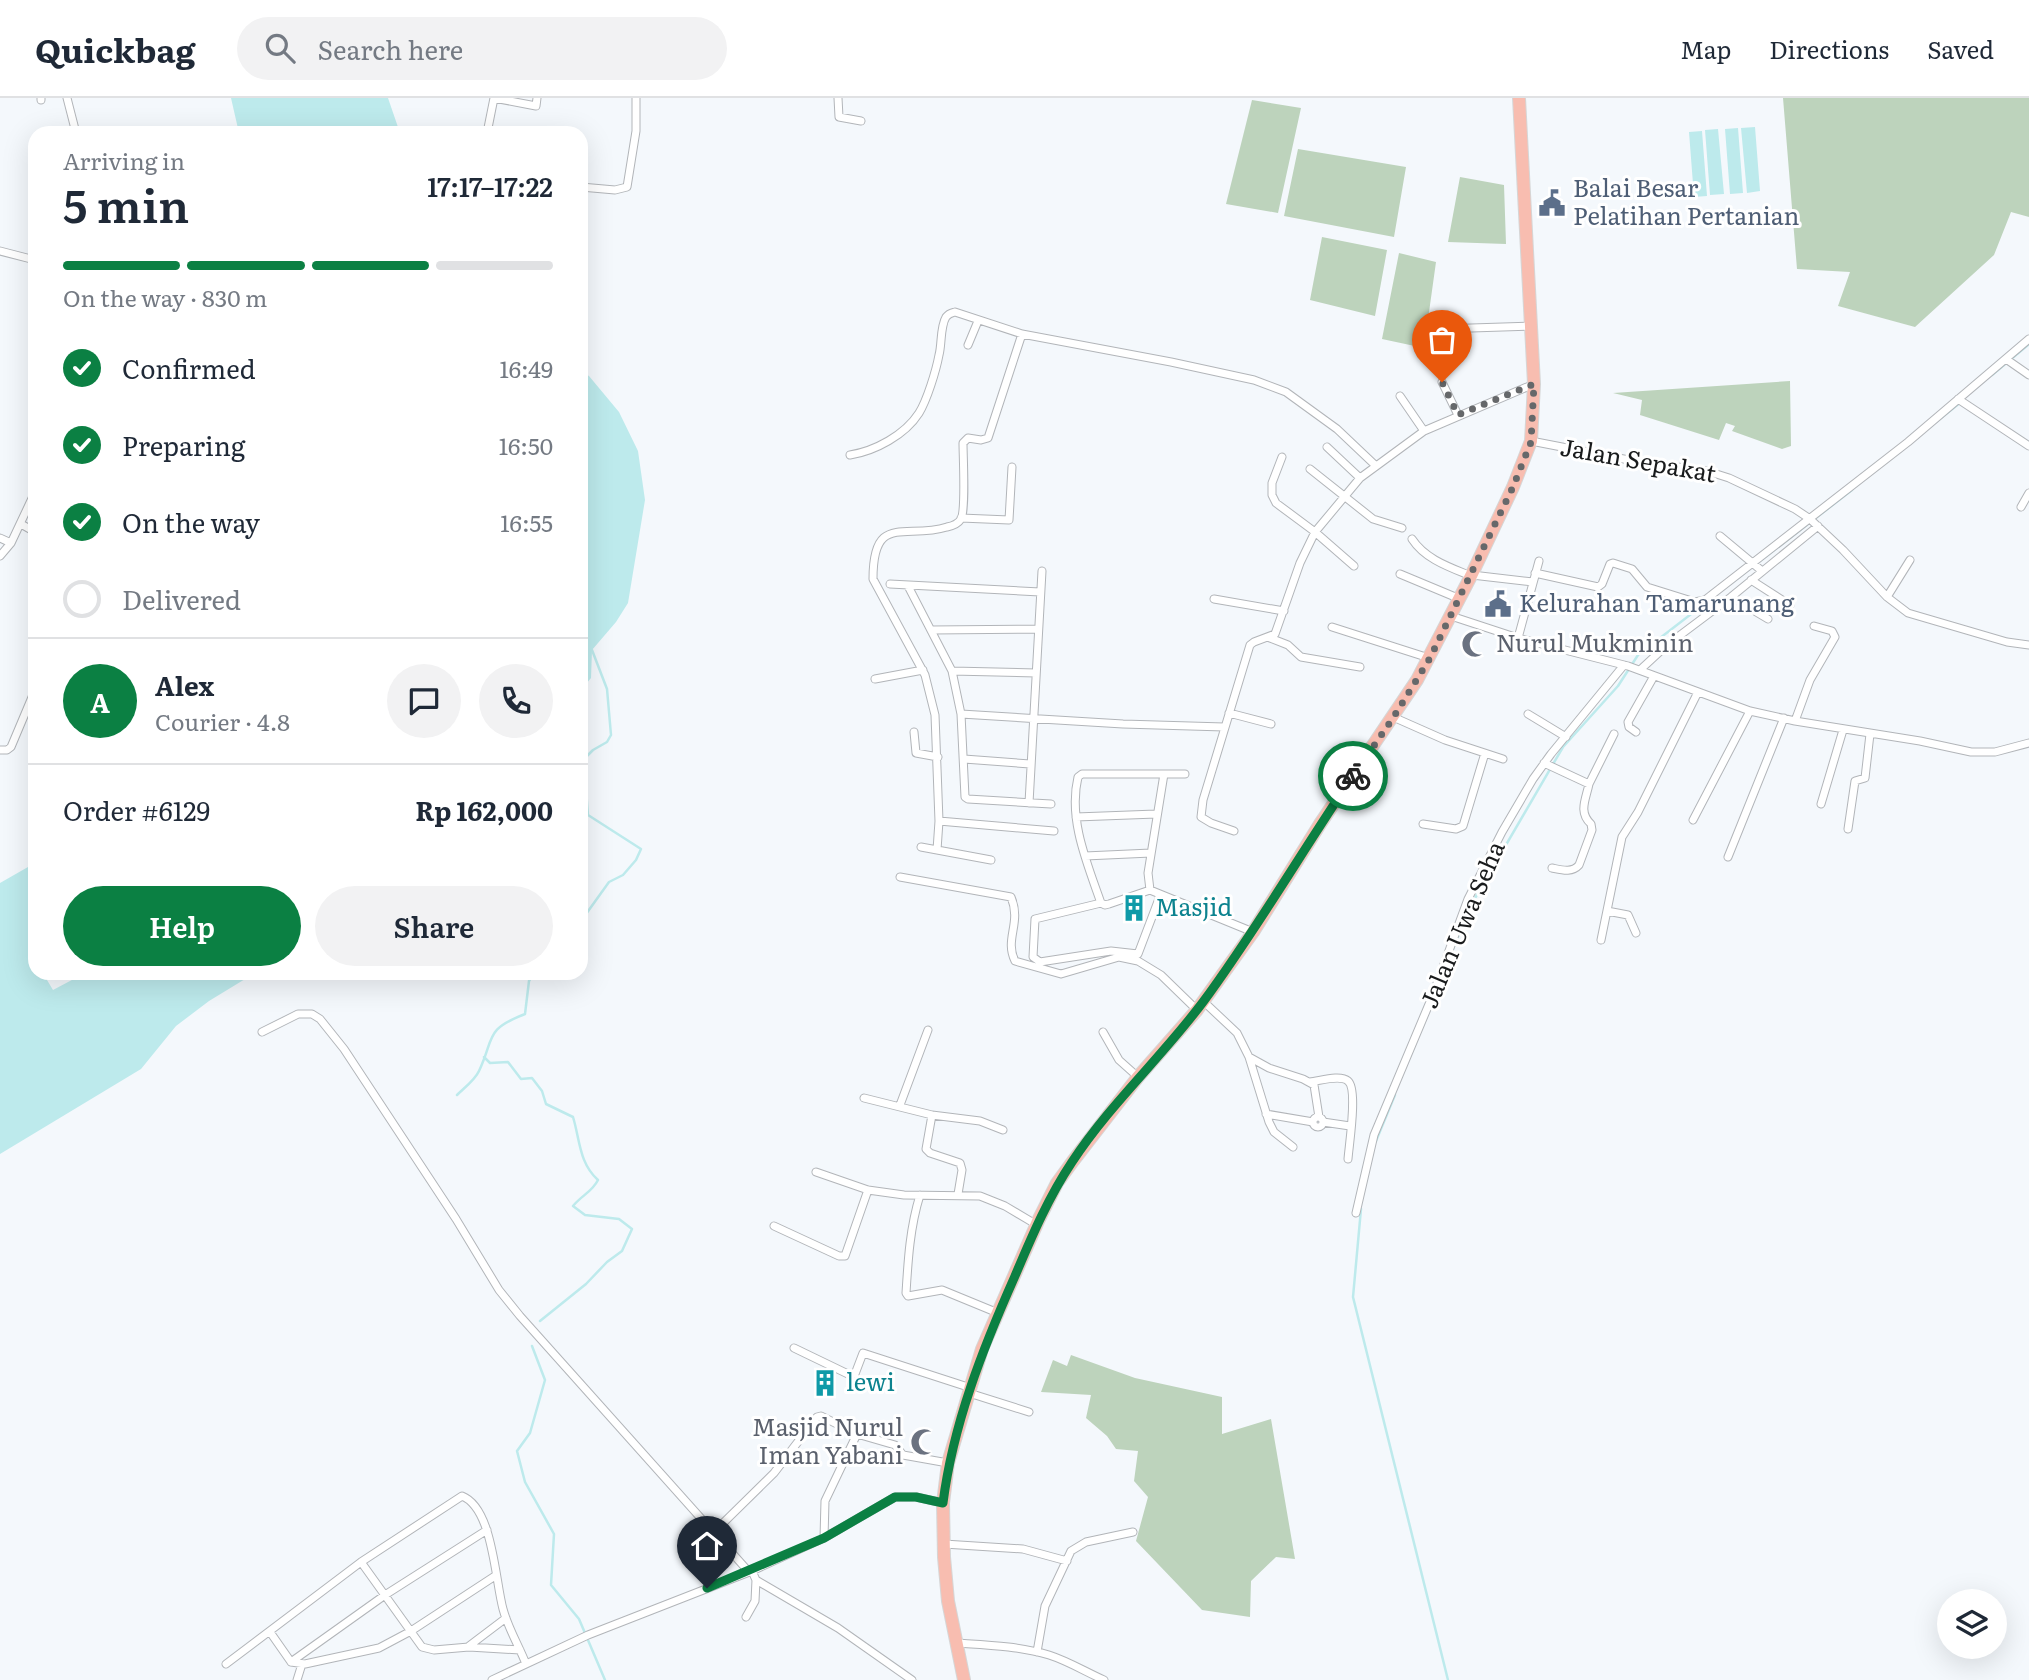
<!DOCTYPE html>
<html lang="en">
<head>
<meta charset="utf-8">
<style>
	body { margin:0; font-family:Literata,serif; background:#f2f2f3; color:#1f2937; height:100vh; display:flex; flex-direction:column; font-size:26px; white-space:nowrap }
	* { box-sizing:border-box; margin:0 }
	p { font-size:23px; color:#747a83 }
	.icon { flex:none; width:38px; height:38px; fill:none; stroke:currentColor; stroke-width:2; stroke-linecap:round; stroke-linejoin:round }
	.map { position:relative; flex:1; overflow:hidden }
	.panel { position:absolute; left:28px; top:28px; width:560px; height:854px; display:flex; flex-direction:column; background:#fff; border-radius:21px; box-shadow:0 7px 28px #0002 }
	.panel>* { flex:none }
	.tools { position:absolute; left:1937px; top:1491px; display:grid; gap:14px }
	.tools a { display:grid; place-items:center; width:70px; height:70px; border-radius:50%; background:#fff; box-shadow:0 7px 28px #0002; font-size:35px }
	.pin { position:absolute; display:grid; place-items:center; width:60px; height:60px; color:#fff; margin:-72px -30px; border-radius:50% 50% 50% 0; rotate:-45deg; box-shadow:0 0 7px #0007 }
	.pin .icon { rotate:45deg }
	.courier { position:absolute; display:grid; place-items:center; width:70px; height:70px; margin:-35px; border:5px solid #0b8043; border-radius:50%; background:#fff; color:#222; box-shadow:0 2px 9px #0007 }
	.headline em { font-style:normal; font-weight:600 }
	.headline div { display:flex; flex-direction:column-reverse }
	.headline { display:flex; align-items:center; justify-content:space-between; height:119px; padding:0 35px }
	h1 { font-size:46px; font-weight:600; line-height:52px }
	.bar { display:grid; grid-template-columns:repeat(4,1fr); gap:10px 7px; align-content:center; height:84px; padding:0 35px }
	.bar i { height:9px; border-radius:5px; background:#e0e1e3 }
	.bar .current { background:#0b8043 }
	.bar p { grid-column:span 4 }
	.line { display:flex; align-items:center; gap:18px; padding:0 35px; border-top:2px solid #e0e1e3 }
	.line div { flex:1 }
	.round { display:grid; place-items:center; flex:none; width:74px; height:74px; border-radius:37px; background:#f2f2f3 }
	ol { padding:0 35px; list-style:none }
	li { display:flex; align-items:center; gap:21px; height:77px }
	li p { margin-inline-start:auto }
	li .icon { padding:7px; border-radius:50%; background:#0b8043; color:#fff; stroke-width:4 }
	li:last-child { color:#747a83 }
	li i { width:38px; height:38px; border:4px solid #e0e1e3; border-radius:50% }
	.action { display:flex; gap:14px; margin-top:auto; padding:14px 35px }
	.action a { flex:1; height:80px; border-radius:42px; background:#0b8043; color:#fff; font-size:28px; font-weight:600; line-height:80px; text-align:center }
	.action a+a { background:#f2f2f3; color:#1f2937 }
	header { display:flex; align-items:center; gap:42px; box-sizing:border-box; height:98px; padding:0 35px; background:#fff; border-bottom:2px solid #e0e1e3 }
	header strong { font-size:33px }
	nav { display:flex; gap:38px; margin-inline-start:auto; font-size:24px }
	.search { width:490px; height:63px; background:#f2f2f3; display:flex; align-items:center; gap:18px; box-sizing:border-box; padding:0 24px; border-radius:38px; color:#747a83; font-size:26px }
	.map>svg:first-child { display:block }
</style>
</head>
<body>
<header>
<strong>Quickbag</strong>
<div class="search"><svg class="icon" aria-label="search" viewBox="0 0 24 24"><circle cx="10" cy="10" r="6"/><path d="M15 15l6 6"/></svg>Search here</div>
<nav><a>Map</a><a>Directions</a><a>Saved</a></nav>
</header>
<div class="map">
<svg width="2029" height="1582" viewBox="0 0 2029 1582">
	<rect width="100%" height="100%" fill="#f4f8fc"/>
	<path fill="#bdd3bc" d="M 1783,0 L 2029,0 L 2029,119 L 2011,114 L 1994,157 L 1915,229 L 1838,208 L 1850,174 L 1797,171 Z
		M 1252,2 L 1301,10 L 1278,115 L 1226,106 Z
		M 1298,51 L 1406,69 L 1394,139 L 1284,118 Z
		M 1460,79 L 1504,87 L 1506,146 L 1448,144 Z
		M 1322,139 L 1387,152 L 1375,218 L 1310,202 Z
		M 1399,155 L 1436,164 L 1424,250 L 1382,241 Z
		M 1790,283 L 1791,348 L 1782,351 L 1732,333 L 1735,328 L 1726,325 L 1719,342 L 1640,317 L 1642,302 L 1613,295 Z
		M 1071,1257 L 1135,1280 L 1222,1299 L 1222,1336 L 1271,1321 L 1295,1461 L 1276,1459 L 1251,1483 L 1250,1519 L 1202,1512 L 1136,1443 L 1148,1399 L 1134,1383 L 1138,1353 L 1116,1351 L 1107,1338 L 1086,1320 L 1091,1297 L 1041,1294 L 1053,1262 L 1067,1268 Z"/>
	<path fill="#bdeaec" d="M 231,0 L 388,0 L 400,35 L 239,35 Z
		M 1755,29 L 1760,93 L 1747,95 L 1741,30 Z
		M 1738,30 L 1743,95 L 1730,96 L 1725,31 Z
		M 1718,31 L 1724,96 L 1710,97 L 1705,32 Z
		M 1702,33 L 1707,98 L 1694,99 L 1689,34 Z
		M 581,273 L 589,278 L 619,314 L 638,353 L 645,402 L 628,505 L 616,524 L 592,552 L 591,580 L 581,592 Z
		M 35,765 L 35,875 L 49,875 L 47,882 L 53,892 L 85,875 L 255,875 L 209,903 L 176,928 L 141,971 L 0,1056 L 0,785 Z"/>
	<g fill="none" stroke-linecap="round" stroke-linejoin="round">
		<path stroke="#bdeaec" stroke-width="2.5" d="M 1992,277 L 2029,246
			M 1936,324 L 1961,304
			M 581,664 L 593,652 L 607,644 L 611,637 L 607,591 L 592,552
			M 581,681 L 586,691 L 588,717 L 641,751 L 636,762 L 623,777 L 609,784 L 581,823
			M 1453,851 L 1471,807 L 1563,649 L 1618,588 L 1638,557 L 1852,392
			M 484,959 L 490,965 L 508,964 L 521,981 L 532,980 L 542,993 L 546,1006 L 573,1019 C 580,1042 579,1065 598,1082 C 592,1094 582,1097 573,1108 L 585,1117 L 619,1121 L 632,1131 L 622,1153 L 607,1164 L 586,1186 L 540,1223
			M 457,997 C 464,990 475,982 479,973 C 495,939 484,932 525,916 L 529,883 L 534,875
			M 1376,1043 L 1395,997
			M 1361,1111 L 1353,1199 L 1448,1582
			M 532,1248 L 545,1282 L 530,1335 L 517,1353 L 525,1384 L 554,1436 L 551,1487 L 579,1521 L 605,1582"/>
		<defs>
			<path id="street" d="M 67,0 L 76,35
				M 494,0 L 536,8 L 537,0
				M 838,0 L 839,19 L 861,23
				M 41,2 L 41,0
				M 487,35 L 494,0
				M 581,89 L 615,92 L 627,89 L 636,33 L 636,0
				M 0,153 L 35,162
				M 1440,231 L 1531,228
				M 968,247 L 978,223
				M 2006,261 L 2029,277
				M 1442,284 L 1458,317
				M 1400,298 L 1424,333
				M 1958,301 L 2029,348
				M 1531,343 L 1639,364 L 1707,373 L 1729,380 L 1795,411 L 1810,421 L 1843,452 L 1887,499 L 1908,515 L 2007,544 L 2029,547
				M 1327,349 L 1360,380
				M 850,357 C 875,353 905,337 919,315 C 927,302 936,273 939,257 C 942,246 940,229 946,219 C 949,215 951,215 955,214 L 1022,236 L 1171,264 L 1254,282 L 1286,294 L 1337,331 L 1375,367
				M 1282,359 L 1272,385 L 1272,397 L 1276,405 L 1315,434 L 1354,468
				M 1310,371 L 1373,421 L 1402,430
				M 2021,409 L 2029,395
				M 961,420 L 1009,422 L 1012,369
				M 21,426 L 35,434
				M 1720,438 L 1762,473
				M 0,440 L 11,445
				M 1412,441 C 1425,461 1449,469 1471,478
				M 0,458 L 11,445 L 35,394
				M 1535,475 L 1598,489 L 1602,486 L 1610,466 L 1613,465 L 1632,471 L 1647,489 L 1695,504 L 1705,502 L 1908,344 L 2029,241
				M 1400,476 L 1460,501
				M 1472,477 L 1533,484
				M 1751,482 L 1790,507
				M 890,486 L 1040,494
				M 908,488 L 952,573 L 961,616 L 965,699 L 968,701 L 1051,706
				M 1731,499 L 1768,521
				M 1887,499 L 1910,462
				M 1214,501 L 1284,513
				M 1451,518 L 1518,540 L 1628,568 L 1750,613 L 1795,623 L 1920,643 L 1971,654 L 1995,654 L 2029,645
				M 1332,529 L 1429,560
				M 931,532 L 1037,531
				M 1270,540 L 1288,547 L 1301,559 L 1360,569
				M 1518,540 L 1539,463
				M 1640,572 L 1667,547 L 1731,499 L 1818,428
				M 952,573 L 1036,575
				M 875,581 L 923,572
				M 1229,615 L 1271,626
				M 961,616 L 1123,626 L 1224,629
				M 1528,616 L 1566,639
				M 1393,619 L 1445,642 L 1503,661
				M 1795,623 L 1810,582 L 1835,539 L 1832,533 L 1814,528
				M 914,634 L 916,655 L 938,659
				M 1636,634 L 1629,629 L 1628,624 L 1654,578
				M 0,652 L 7,652 L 11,649 L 35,592
				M 964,661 L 1030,666
				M 1544,665 L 1589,686 C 1586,701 1578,714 1591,726 L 1592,732 L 1579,767 C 1572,775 1562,772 1552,770
				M 1164,676 L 1148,775 L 1150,792 L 1253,834
				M 1589,686 L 1614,636
				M 1029,705 L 1042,473
				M 1821,706 L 1843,632
				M 1076,719 L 1156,716
				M 1693,722 L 1750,613
				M 939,723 L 1054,733
				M 1423,726 L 1456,731 L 1463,728 L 1485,655
				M 1848,731 L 1855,683 L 1865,680 L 1870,636
				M 1234,733 L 1211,725 L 1201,719 L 1203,702 L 1250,547 L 1254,544 L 1275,536 L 1300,465 L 1315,434 L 1360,380 L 1424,333 L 1534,286
				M 921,749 L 991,762
				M 937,752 L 939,723 L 935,617 L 925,577 L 873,481 C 873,414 905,442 947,429 C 952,428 958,426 961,421 C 966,412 963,359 963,345 L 968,340 L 981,342 L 988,340 L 1022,236
				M 1085,758 L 1151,755
				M 1728,759 L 1784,620
				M 900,779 L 1011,799 C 1022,825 1004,841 1015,863 L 1061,876 L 1119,859 L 1138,863 L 1161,877 L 1197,912
				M 1150,792 L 1109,806 L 1105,807 L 1101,805 C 1087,765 1068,721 1078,679 L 1082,676 L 1185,676
				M 1101,805 L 1035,821 L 1033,859 L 1040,864 L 1111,853 L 1138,856 L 1160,798
				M 1607,813 L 1628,817 L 1636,835
				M 1601,842 L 1622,739 L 1638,714 L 1698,594
				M 1203,903 L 1237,935 L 1249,959 L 1269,970 L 1303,981 L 1314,987 L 1319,1019
				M 262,934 L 298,916 L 312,916 L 320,921 L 344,951 L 456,1121 L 499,1192 L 520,1218 L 749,1474
				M 1103,934 L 1119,962 L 1138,979
				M 1249,959 L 1269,1024 L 1274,1034 L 1293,1049
				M 1310,984 C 1320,983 1340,976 1348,983 C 1358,991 1349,1047 1348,1061
				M 864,1000 L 932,1017 L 926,1051 L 930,1055 L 960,1065 L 962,1072 L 958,1096
				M 900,1007 L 928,932
				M 1266,1016 L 1313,1024
				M 932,1017 L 980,1023 L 1003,1032
				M1313 1024a5 5 0 1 1 10 0a5 5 0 1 1-10 0Z
				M 1323,1024 L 1350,1028
				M 816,1074 L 868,1092 L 904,1097 L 980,1098 L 1005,1108 L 1037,1127
				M 920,1097 C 910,1129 908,1162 906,1195 L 908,1198 L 942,1192 L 998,1215
				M 1356,1115 L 1374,1037 L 1432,899 L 1468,801 L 1502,734 L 1533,681 L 1551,656 L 1624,567
				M 774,1128 L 839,1158 L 845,1158 L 868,1092
				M 794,1250 L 850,1277 L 855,1276 L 863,1255 L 971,1290
				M 969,1295 L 1029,1314
				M 714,1434 L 774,1375 L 817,1319 L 821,1318 L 857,1336
				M 824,1440 L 825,1403 L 857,1336 L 895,1347 L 903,1357 L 948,1365
				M 944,1446 L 1023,1451 L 1067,1463
				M 361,1464 L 422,1549 L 434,1552 L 469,1549 L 520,1552
				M 752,1473 L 756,1482 L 838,1530 L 912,1582
				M 746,1519 L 755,1503 L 756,1482
				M 270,1534 L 291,1564 L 385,1497 L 487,1432
				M 957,1545 C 988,1547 1019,1548 1049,1557 C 1068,1563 1086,1574 1104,1582
				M 469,1548 L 506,1520
				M 1037,1554 L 1045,1508 L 1071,1453 L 1086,1444 L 1133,1434
				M 291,1564 L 305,1566 L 379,1550 L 411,1533 L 495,1478
				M 226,1566 L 361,1464 L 462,1398 C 493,1410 495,1482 503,1511 C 508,1530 519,1548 526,1566
				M 297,1582 L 302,1566
				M 492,1582 L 588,1537 L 752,1473 L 824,1440 L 895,1399 L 916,1399 L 943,1405"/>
			<path id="primary" d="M 964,1582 L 948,1503 L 944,1459 L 943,1405 L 948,1365 L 982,1251 L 1039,1121 L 1057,1085 L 1073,1063 L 1138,979 L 1197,912 L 1253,834 L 1320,726 L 1417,582 L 1471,478 L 1513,389 L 1531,343 L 1534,286 L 1519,0"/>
		</defs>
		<use href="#street" stroke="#b2b5b9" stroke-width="9"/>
		<use href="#primary" stroke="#d6d6d6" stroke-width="14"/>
		<use href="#street" stroke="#fff" stroke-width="7"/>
		<use href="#primary" stroke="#f8bdb0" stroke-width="12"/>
	</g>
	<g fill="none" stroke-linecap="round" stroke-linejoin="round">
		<path stroke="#66686a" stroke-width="7" stroke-dasharray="0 12.6" d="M 1353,678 L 1393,620 L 1430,560 L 1513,389 L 1531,344 L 1534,286 L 1458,317 L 1442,284"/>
		<path stroke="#0b8043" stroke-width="9" d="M 707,1490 L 824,1440 L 895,1399 L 916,1399 L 943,1405 C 953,1326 983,1250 1015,1178 C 1032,1138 1048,1100 1072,1064 C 1110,1006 1162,959 1203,904 C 1257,831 1302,753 1353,678"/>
	</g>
	<defs>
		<symbol id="civic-bare" viewBox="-9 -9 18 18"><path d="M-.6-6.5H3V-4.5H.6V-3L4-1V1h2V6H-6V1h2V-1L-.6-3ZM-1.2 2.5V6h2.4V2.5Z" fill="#5c6f8a" stroke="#fff" stroke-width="2.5" paint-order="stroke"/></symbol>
		<symbol id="mosque-bare" viewBox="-9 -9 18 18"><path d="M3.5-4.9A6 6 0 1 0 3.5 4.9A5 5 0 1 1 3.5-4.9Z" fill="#6b7280" stroke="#fff" stroke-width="2.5" paint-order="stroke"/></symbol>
		<symbol id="building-bare" viewBox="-9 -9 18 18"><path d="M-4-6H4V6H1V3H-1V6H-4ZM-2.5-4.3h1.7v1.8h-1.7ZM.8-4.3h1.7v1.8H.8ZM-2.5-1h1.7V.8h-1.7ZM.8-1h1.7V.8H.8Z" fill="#0f9aa8" stroke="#fff" stroke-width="2.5" paint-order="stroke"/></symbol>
	</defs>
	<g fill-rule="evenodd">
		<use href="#civic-bare" x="1533" y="86" width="38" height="38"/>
		<use href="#civic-bare" x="1479" y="487" width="38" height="38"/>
		<use href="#mosque-bare" x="1456" y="527" width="38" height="38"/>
		<use href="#building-bare" x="1115" y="791" width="38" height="38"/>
		<use href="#building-bare" x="806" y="1266" width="38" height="38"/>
		<use href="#mosque-bare" x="905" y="1325" width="38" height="38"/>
	</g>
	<g text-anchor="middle" stroke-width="6" stroke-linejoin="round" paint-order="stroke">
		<g font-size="24" fill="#4e5e75" stroke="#fff" text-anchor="start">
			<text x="1573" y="99">Balai Besar<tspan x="1573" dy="28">Pelatihan Pertanian</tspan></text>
			<text x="1519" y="514">Kelurahan Tamarunang</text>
		</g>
		<g font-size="24" fill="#191b1c" stroke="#fff">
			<text transform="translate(1638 363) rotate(10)" y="8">Jalan Sepakat</text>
			<text transform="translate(1463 827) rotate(-67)" y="8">Jalan Uwa Seha</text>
		</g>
		<g font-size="24" fill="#5b616d" stroke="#fff" text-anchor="start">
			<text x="1496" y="554">Nurul Mukminin</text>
			<text x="903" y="1338" text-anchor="end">Masjid Nurul<tspan x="903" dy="28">Iman Yabani</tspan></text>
		</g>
		<g font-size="24" fill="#0d838f" stroke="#fff" text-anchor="start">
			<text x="1155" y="818">Masjid</text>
			<text x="846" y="1293">lewi</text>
		</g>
	</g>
</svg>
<div class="tools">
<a><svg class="icon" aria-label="layers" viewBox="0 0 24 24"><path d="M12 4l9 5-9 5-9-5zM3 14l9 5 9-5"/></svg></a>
</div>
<div class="pin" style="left:1442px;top:284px;background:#ea580c"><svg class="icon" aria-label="bag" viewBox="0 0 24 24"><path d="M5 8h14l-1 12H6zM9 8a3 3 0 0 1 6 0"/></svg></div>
<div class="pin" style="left:707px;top:1490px;background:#1f2937"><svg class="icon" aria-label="home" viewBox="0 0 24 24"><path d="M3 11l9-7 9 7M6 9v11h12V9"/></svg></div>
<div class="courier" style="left:1353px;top:678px"><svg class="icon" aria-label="bike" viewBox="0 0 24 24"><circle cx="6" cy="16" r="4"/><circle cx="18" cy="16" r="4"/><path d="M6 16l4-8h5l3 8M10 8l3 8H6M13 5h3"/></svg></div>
<section class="panel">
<div class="headline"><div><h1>5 min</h1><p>Arriving in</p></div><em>17:17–17:22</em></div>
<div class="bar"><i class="current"></i><i class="current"></i><i class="current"></i><i></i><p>On the way · 830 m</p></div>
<ol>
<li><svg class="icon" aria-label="check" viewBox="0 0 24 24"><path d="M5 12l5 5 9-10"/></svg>Confirmed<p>16:49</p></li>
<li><svg class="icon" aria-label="check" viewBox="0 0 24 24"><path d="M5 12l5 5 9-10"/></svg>Preparing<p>16:50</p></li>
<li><svg class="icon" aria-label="check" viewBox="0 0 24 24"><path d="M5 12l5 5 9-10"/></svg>On the way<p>16:55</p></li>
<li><i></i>Delivered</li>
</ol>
<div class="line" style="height:126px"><b class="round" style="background:#0b8043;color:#fff">A</b><div><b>Alex</b><p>Courier · 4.8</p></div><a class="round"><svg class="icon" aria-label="chat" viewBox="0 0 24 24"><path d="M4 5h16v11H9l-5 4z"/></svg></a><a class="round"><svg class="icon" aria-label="phone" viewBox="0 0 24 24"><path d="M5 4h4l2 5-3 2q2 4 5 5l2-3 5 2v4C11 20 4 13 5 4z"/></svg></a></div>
<div class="line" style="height:91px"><div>Order #6129</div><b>Rp 162,000</b></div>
<div class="action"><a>Help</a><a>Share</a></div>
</section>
</div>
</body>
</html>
